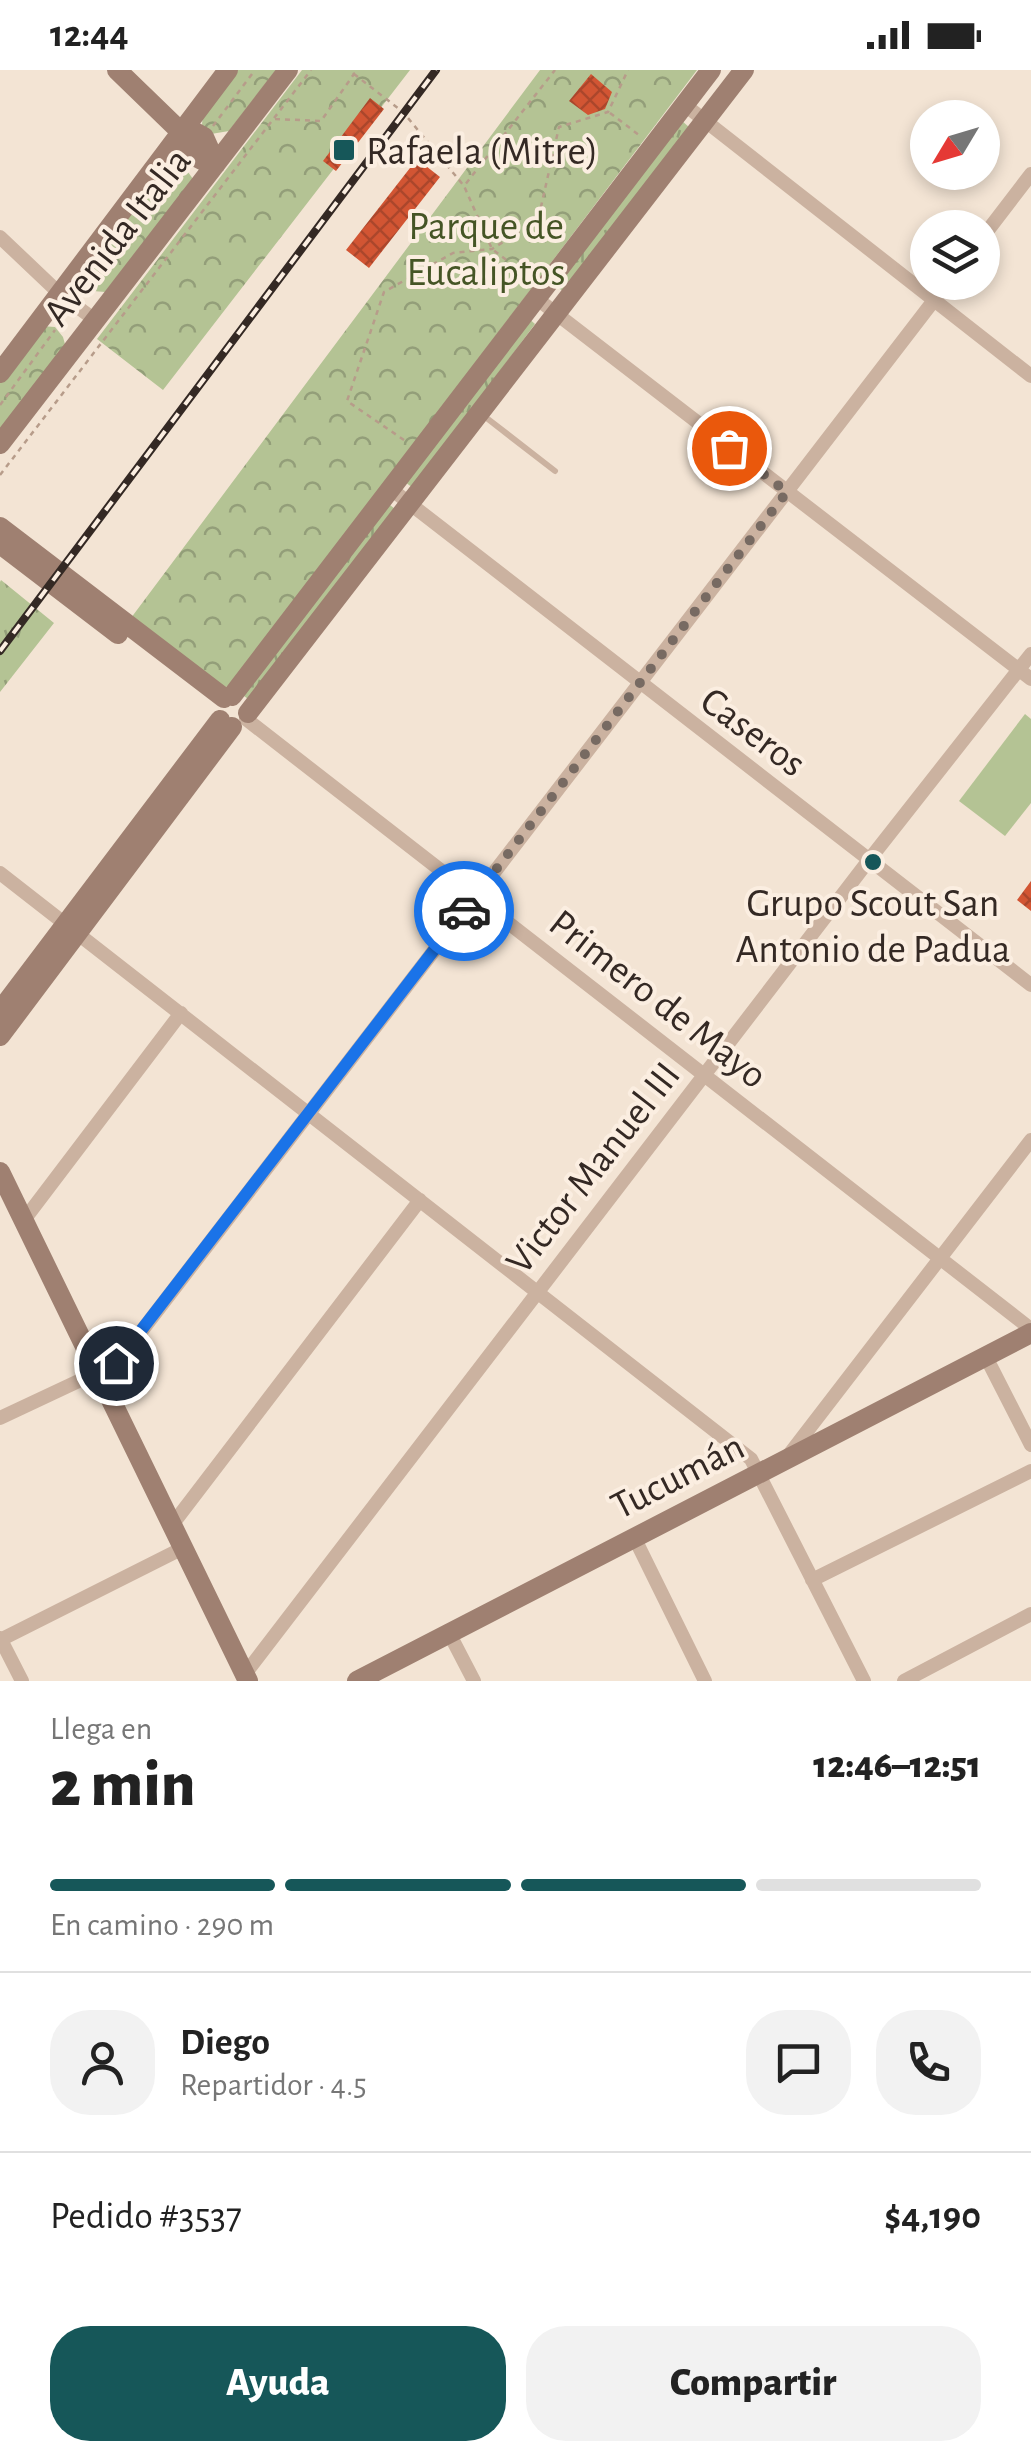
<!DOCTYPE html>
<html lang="es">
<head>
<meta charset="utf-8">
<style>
	body { margin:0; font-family:"Alegreya Sans",sans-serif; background:#f2f2f2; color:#222; height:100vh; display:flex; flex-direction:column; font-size:38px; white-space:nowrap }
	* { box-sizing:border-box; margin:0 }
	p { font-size:32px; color:#767676 }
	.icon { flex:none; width:55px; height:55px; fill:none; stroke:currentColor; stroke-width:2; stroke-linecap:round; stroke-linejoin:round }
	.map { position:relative; height:1611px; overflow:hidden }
	.details { display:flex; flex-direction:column; background:#fff; flex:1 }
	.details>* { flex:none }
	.needle { width:65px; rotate:232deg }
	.buttons { position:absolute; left:910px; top:30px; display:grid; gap:20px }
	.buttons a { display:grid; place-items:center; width:90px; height:90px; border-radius:50%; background:#fff; box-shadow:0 5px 15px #0003; font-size:50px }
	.pin { position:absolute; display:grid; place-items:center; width:85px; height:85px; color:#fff; margin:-42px; border:5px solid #fff; border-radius:50%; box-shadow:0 2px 10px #0007 }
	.courier { position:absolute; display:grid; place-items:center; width:100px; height:100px; margin:-50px; border:8px solid #1a73e8; border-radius:50%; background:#fff; color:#222; box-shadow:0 2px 12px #0007 }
	.head em { font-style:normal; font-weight:800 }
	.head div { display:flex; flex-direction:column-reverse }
	.head { display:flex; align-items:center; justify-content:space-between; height:170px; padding:0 50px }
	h1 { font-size:65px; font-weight:800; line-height:75px }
	.bar { display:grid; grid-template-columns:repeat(4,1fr); gap:15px 10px; align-content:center; height:120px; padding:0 50px }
	.bar i { height:12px; border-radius:8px; background:#e0e0e0 }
	.bar .selected { background:#165759 }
	.bar p { grid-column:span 4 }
	.line { display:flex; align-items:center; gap:25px; padding:0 50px; border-top:2px solid #e0e0e0 }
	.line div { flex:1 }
	.round { display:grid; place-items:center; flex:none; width:105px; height:105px; border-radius:40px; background:#f2f2f2 }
	.button { display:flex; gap:20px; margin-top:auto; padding:20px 50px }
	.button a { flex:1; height:115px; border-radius:40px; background:#165759; color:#fff; font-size:40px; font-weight:800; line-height:115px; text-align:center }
	.button a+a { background:#f2f2f2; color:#222 }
	.status { display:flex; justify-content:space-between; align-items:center; height:70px; padding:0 50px; background:#fff; direction:ltr }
	.status svg { height:28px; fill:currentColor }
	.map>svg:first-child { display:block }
</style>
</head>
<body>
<div class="status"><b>12:44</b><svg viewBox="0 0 49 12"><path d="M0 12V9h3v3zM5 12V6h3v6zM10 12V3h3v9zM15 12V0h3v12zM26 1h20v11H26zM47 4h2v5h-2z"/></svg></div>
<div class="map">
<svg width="1031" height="1611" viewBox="0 0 1031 1611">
	<defs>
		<pattern id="grass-tufts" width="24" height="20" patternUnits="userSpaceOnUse" patternTransform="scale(2.5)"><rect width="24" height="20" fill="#b4c394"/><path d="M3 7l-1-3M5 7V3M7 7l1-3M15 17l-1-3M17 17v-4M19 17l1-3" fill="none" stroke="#939e79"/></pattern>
		<pattern id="park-crowns" width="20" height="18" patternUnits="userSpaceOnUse" patternTransform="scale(2.5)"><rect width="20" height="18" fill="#b4c394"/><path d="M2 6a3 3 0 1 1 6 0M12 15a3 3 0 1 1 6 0" fill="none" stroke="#939e79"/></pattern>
		<pattern id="building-cross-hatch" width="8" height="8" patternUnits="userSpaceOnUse" patternTransform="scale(2.5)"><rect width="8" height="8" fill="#d25533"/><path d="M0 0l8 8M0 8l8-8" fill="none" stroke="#ab462b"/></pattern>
	</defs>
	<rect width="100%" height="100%" fill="#f3e4d4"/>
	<path fill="url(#grass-tufts)" d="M 681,50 L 690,58 L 564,222 L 552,213 Z
		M 526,246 L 535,254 L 413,418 L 401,409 Z
		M 385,431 L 395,439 L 252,632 L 240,623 Z
		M 1,510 L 54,553 L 0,622 L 0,512 Z"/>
	<path fill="url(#park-crowns)" d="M 236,0 L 276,0 L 229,61 L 211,64 L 202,55 L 203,42 Z
		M 302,0 L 410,0 L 163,320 L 97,269 Z
		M 540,0 L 697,0 L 235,610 L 225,618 L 128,552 Z
		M 183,95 L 193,109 L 105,222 L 93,221 L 84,214 L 83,202 L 169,97 Z
		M 41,256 L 55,257 L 63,267 L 66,278 L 0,364 L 0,311 Z"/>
	<path fill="#b4c394" d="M 1025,644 L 1031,649 L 1031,733 L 1005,766 L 959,731 Z"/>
	<path fill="url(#building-cross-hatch)" d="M 591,4 L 612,22 L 605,39 L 588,45 L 569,31 Z
		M 370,28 L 384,39 L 336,101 L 323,91 Z
		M 417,89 L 440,107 L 369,198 L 346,180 Z
		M 1031,811 L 1031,841 L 1017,830 Z"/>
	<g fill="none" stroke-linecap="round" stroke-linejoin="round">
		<path stroke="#b79c8a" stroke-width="2.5" stroke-dasharray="5 5" stroke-linecap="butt" d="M 354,4 L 403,42 L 464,116
			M 610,43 L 639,65
			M 275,49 L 321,51 L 354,4 L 352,0
			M 213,56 L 255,0
			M 530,208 L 492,179 L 464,116 L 555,0
			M 90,213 L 181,98
			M 0,335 L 55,260
			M 404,370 L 347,331 L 384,222 L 453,183 L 492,179 L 538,150 L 559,57 L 608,42 L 628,0
			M 0,405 L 311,0"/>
		<path stroke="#cbb2a0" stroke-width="6" d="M 484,346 L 555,401"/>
		<path stroke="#cbb2a0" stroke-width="14" d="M 685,35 L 1031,306
			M 0,167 L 60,224 L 95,250
			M 982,168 L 1031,104
			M 536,228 L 1031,609
			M 391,419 L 1031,915
			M 246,649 L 1031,1259
			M 0,803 L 751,1389 L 864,1611
			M 24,1150 L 181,943
			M 986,1287 L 1031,1375
			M 0,1348 L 117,1293 L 948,212
			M 788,1386 L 1031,1070
			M 172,1455 L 420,1130
			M 634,1467 L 705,1611
			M 812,1510 L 1031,1401
			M 448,1561 L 474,1611
			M 0,1568 L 22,1611
			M 0,1570 L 183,1478
			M 245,1604 L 869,790 L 1031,584
			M 904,1611 L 1031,1544"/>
		<path stroke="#9f8071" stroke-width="20" d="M 117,0 L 181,62
			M 193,61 L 204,67 L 216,94 C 195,91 187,82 181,62 Z
			M 0,303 L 228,0
			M 0,374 L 288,0
			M 0,457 L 224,628
			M 0,474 L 118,564
			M 232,626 L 711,0
			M 248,643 L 744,0
			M 0,941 L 220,650
			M 0,966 L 232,657
			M 0,1102 L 248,1611
			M 357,1611 L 1031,1263"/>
		<defs>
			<path id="rail" d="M 0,581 L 436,0"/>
		</defs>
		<use href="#rail" stroke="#342924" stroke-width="8"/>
		<use href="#rail" stroke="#fbeee1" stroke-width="4" stroke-dasharray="11" stroke-linecap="butt"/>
	</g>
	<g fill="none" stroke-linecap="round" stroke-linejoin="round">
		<path stroke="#776a62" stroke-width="10" stroke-dasharray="0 18" d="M 464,841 L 787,422 L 729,378"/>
		<path stroke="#1a73e8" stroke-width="12" d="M 116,1293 L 464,841"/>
	</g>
	<g fill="#165759" stroke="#fbeee1" stroke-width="4">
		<rect x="332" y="68" width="24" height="24" rx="5"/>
		<circle cx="873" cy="792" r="10"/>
	</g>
	<g text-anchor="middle" stroke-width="8" stroke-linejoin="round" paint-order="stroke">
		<g font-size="40" fill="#342924" stroke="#fbeee1" text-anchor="start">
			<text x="366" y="94">Rafaela (Mitre)</text>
			<text x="873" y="846" text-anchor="middle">Grupo Scout San<tspan x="873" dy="46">Antonio de Padua</tspan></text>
		</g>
		<g font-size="40" fill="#455525" stroke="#fbeee1">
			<text x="486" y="169">Parque de<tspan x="486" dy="46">Eucaliptos</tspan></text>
		</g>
		<g font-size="40" fill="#342924" stroke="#fbeee1">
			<text transform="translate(116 166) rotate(-52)" y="14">Avenida Italia</text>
			<text transform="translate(754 661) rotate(37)" y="14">Caseros</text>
			<text transform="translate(659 928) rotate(38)" y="14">Primero de Mayo</text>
			<text transform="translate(592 1097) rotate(-52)" y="14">Victor Manuel III</text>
			<text transform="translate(677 1405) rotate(-27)" y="14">Tucumán</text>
		</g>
	</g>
</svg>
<div class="buttons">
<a><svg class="needle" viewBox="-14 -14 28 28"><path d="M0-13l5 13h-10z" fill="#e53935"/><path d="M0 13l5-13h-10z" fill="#767676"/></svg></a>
<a><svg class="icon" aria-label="layers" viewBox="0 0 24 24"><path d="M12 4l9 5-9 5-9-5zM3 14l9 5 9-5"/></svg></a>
</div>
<div class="pin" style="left:729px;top:378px;background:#ea580c"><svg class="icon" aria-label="bag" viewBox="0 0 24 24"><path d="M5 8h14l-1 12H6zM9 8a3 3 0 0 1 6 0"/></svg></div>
<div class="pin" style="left:116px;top:1293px;background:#1f2937"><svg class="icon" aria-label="home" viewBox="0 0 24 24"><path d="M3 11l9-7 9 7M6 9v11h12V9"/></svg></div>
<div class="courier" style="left:464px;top:841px"><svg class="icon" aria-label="car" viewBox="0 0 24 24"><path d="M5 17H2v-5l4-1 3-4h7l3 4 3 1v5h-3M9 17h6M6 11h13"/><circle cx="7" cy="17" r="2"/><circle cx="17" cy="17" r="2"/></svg></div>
</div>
<section class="details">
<div class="head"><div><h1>2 min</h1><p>Llega en</p></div><em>12:46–12:51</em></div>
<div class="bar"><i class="selected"></i><i class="selected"></i><i class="selected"></i><i></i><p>En camino · 290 m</p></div>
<div class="line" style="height:180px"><a class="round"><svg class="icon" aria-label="person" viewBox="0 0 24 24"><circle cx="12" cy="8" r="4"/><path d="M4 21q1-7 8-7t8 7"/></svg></a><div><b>Diego</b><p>Repartidor · 4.5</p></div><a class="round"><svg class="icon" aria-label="chat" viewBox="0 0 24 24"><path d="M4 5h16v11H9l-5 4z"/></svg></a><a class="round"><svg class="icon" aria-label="phone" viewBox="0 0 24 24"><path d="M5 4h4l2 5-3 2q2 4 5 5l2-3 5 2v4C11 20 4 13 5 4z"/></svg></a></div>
<div class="line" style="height:130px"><div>Pedido #3537</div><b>$4,190</b></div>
<div class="button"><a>Ayuda</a><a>Compartir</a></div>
</section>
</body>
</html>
